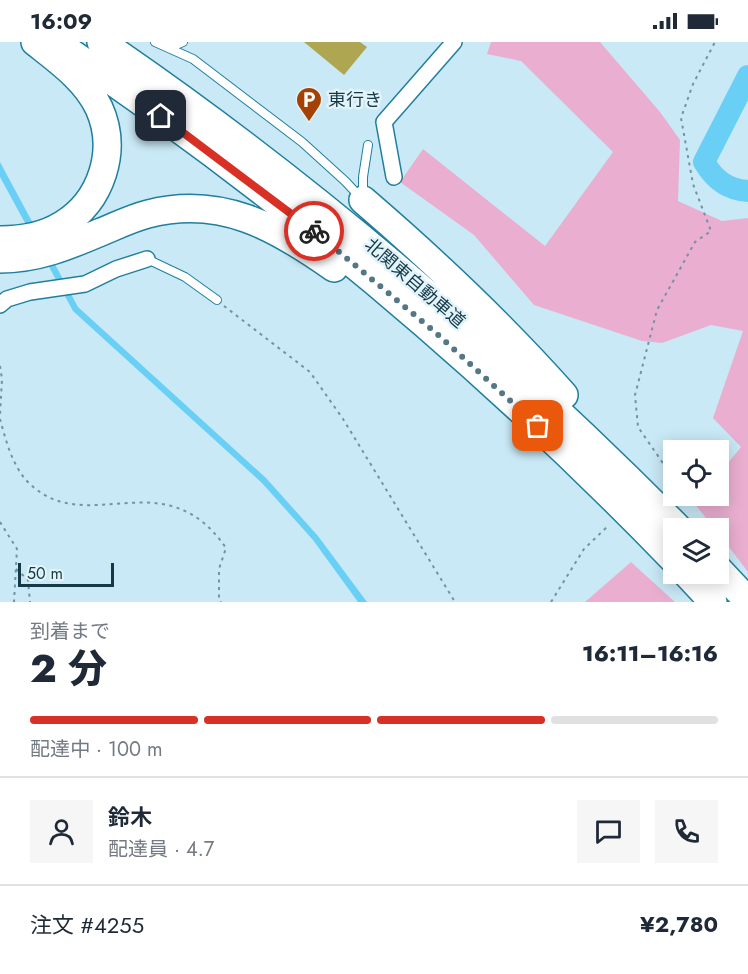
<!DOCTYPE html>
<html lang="ja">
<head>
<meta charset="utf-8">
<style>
	body { margin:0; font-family:Jost,"Noto Sans JP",sans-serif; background:#f6f6f7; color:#1f2937; height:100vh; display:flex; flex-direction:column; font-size:22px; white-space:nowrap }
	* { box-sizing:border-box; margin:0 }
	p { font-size:20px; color:#747a83 }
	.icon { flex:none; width:33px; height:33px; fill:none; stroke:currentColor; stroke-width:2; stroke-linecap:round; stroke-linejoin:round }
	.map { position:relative; height:560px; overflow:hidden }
	.sheet { display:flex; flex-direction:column; background:#fff; flex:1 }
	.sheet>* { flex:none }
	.buttons { position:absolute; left:663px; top:398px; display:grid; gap:12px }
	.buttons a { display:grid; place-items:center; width:66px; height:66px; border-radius:0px; background:#fff; box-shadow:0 3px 15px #0003; font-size:30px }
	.scale { position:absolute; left:18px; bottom:15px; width:96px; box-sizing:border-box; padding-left:6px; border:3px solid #143947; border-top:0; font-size:16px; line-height:21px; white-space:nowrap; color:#143947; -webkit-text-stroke:4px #e3f3fa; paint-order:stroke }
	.pin { position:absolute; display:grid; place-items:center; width:51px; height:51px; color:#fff; margin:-26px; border-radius:12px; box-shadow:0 3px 9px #0006 }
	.courier { position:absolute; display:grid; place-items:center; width:60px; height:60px; margin:-30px; border:4px solid #d93025; border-radius:50%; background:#fff; color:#222; box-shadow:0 2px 8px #0007 }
	.headline em { font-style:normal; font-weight:800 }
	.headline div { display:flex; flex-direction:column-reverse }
	.headline { display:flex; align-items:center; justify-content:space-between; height:102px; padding:0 30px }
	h1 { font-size:39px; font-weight:800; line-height:45px }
	.bar { display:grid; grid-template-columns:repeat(4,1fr); gap:9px 6px; align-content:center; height:72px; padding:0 30px }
	.bar i { height:8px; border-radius:4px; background:#e0e1e3 }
	.bar .current { background:#d93025 }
	.bar p { grid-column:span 4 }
	.line { display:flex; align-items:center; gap:15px; padding:0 30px; border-top:2px solid #e0e1e3 }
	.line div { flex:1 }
	.round { display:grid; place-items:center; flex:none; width:63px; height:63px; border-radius:0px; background:#f6f6f7 }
	.status { display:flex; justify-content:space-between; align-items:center; height:42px; padding:0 30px; background:#fff; direction:ltr }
	.status svg { height:16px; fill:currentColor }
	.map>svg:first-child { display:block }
</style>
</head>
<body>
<div class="status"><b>16:09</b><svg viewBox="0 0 49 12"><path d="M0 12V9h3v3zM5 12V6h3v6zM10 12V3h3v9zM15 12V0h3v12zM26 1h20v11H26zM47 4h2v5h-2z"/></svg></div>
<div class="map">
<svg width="748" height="560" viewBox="0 0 748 560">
	<rect width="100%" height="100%" fill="#c9e9f6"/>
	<path fill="#eaafd0" d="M 491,0 L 600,0 L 660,70 L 680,98 L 678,159 L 722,179 L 748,176 L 748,530 L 719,492 L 718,486 L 714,486 L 694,461 L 701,453 L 718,453 L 719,432 L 741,405 L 713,376 L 743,289 L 711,283 L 662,301 L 642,299 L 534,263 L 474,193 L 400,140 L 423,107 L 545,204 L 613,110 L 521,19 L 487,12 Z
		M 631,520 L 675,560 L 585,560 Z"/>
	<path fill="#69cff4" d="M 0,120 L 78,265 L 266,436 L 318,494 L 367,560 L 358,560 L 313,498 L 262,441 L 73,269 L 0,135 Z"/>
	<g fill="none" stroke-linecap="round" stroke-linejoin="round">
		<path stroke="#69cff4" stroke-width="22" d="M 748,34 L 704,120 C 714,137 727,148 748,149"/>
	</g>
	<path fill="#aea650" d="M 304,0 L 360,0 L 367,5 L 344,33 Z"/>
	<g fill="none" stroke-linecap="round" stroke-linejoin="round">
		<defs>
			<path id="service" d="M 155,0 L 193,17 L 302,100 L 345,139 L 360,155
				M 164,3 L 176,3 L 183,0
				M 363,155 L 363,135 L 368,103
				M 147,217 L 185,235 L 217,258"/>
			<path id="minor" d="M 394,135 L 384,80 L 454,0
				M 0,263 L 7,257 L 30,250 L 85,242 L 116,227 L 147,217"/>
			<path id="motorway" d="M 55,0 C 279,150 486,324 674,518
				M 101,0 C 310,142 500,307 678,486
				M 363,158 C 434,219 502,283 564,353
				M 0,198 C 22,198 43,195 62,183 C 102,159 118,108 99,66 C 86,38 59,19 35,0
				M 0,217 C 37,217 68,204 101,190 C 116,184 132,176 148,172 C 221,153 276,185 334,226
				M 718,527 L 748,559
				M 686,531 L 713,560"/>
		</defs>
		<use href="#service" stroke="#207f9d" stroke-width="10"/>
		<use href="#minor" stroke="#207f9d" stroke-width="18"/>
		<use href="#motorway" stroke="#207f9d" stroke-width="30"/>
		<path stroke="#7194a1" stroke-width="2" stroke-dasharray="3 4.5" stroke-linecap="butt" d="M 224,264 L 310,330 L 343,377 L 455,560
			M 0,324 L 2,337 L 0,373
			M 0,377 C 6,399 13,427 31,443 C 89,496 165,417 226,506 L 219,527 L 219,558 L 221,560
			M 667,427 L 638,385 L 635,353 L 657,268 L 695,200 L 711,189 L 693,142 L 681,76 L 693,42 L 715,0
			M 0,480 L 17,507 L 14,560
			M 16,527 L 28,538 L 30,560
			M 551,560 L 584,507 L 609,483"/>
		<use href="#service" stroke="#fff" stroke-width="8"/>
		<use href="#minor" stroke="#fff" stroke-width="15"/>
		<use href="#motorway" stroke="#fff" stroke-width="27"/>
	</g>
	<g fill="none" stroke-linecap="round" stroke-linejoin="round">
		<path stroke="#537784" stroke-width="6" stroke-dasharray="0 10.8" d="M 314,189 L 435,290 L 538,384"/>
		<path stroke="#d93025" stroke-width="8" d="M 161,74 L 314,189"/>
	</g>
	<defs>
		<symbol id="parking-pin" viewBox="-11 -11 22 30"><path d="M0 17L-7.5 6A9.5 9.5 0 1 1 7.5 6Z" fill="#a44204" stroke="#e3f3fa"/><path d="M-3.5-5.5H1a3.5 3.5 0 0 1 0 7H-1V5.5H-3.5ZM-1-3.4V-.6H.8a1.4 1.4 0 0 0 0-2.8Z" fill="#fff"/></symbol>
	</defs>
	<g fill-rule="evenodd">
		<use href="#parking-pin" x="294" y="43" width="30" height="40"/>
	</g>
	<g text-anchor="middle" stroke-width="5" stroke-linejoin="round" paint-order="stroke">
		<g font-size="18" fill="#143947" stroke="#e3f3fa" text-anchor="start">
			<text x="328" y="64">東行き</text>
		</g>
		<g font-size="18" fill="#143947" stroke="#e3f3fa">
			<text transform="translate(415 241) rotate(41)" y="6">北関東自動車道</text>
		</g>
	</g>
</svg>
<div class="buttons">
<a><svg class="icon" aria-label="locate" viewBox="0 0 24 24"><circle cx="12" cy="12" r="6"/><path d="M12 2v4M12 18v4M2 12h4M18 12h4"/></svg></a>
<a><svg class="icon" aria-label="layers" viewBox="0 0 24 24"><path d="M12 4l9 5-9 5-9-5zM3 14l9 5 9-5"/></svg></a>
</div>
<div class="scale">50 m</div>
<div class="pin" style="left:538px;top:384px;background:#ea580c"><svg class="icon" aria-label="bag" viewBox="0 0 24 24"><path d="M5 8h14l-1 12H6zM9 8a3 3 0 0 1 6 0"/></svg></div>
<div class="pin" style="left:161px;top:74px;background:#1f2937"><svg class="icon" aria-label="home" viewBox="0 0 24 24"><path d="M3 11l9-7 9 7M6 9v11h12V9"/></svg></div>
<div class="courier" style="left:314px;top:189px"><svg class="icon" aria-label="bike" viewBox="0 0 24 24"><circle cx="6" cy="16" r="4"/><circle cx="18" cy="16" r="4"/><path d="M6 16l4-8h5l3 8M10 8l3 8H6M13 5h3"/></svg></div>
</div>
<section class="sheet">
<div class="headline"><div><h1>2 分</h1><p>到着まで</p></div><em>16:11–16:16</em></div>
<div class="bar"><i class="current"></i><i class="current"></i><i class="current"></i><i></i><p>配達中 · 100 m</p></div>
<div class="line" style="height:108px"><a class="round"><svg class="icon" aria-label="person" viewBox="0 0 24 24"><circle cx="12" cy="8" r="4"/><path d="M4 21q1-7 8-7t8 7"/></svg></a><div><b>鈴木</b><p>配達員 · 4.7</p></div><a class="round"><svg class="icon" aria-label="chat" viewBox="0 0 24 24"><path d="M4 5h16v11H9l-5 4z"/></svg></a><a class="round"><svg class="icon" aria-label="phone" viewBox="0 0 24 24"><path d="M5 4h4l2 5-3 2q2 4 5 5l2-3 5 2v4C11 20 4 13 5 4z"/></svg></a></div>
<div class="line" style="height:78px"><div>注文 #4255</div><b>¥2,780</b></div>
</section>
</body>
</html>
